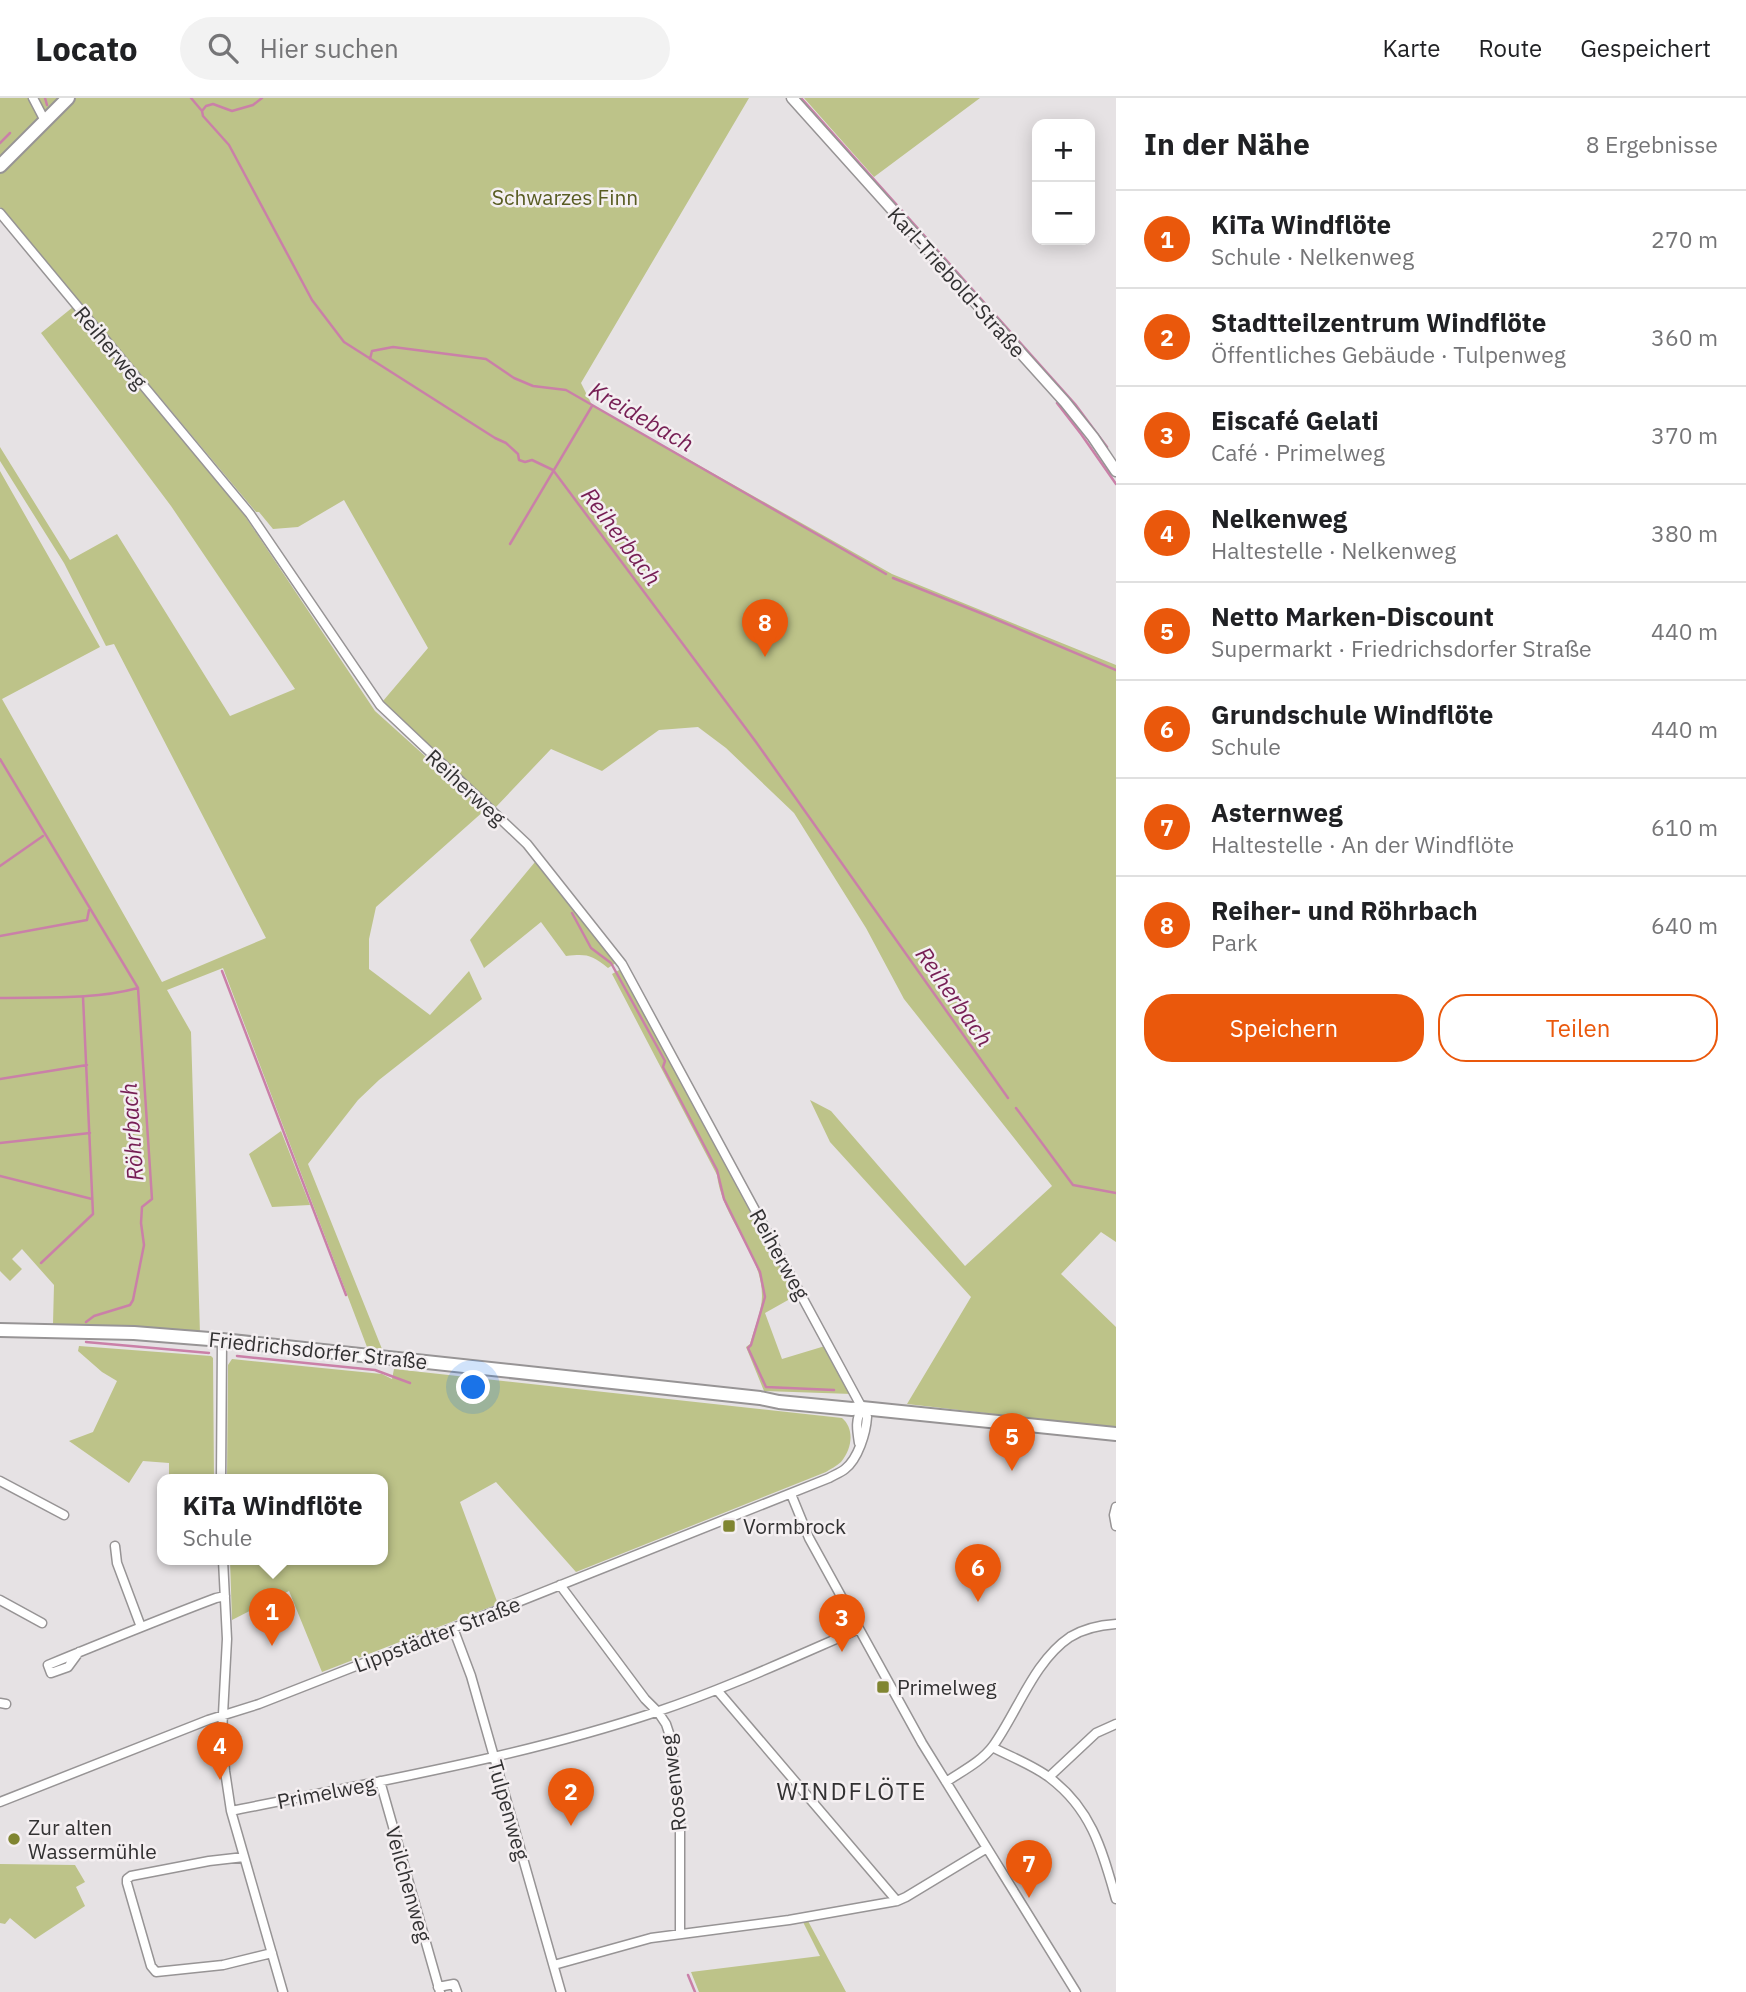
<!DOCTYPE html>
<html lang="de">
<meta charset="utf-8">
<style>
:root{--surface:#fff;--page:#f2f2f2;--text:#202124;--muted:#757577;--line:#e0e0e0;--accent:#ea580c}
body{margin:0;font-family:"IBM Plex Sans",sans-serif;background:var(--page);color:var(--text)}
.controls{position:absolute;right:21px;top:21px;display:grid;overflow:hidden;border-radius:14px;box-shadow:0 4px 18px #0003}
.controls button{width:63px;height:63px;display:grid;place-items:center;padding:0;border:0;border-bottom:2px solid var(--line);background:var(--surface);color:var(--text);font:35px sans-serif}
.you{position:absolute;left:474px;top:1290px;width:24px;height:24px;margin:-18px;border:5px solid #fff;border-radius:50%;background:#1a73e8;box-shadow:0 0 0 10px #1a73e833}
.badge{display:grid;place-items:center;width:46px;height:46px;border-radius:50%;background:var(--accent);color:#fff;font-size:23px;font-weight:700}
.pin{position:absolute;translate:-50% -58px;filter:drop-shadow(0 2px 4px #0008)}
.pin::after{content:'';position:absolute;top:37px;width:24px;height:21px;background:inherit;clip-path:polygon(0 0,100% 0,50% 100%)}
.popup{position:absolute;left:157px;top:1376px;width:231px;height:91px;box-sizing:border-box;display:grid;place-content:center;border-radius:14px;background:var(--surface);filter:drop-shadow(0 2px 5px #0005);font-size:23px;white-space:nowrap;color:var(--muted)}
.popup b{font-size:26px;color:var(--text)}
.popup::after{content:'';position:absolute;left:50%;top:100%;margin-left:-14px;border:14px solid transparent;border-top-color:var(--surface)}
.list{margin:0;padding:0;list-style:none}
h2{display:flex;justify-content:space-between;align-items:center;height:91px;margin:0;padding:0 28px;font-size:30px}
h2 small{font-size:23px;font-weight:400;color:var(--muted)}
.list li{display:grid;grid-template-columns:46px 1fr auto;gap:21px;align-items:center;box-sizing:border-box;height:98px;padding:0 28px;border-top:2px solid var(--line)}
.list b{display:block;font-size:26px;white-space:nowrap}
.list p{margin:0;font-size:23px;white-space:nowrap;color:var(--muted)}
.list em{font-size:23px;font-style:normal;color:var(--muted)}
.actions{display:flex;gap:14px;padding:21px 28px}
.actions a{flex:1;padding:16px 0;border:2px solid var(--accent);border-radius:28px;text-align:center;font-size:24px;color:var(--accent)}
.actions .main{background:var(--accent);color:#fff}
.icon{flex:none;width:38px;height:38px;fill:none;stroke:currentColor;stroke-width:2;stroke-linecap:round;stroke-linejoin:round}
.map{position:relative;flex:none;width:1116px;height:1894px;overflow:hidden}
header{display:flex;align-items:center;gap:42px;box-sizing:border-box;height:98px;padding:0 35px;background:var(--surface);border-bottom:2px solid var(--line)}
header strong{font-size:33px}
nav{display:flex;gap:38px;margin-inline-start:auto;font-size:24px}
.search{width:490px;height:63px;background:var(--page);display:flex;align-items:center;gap:18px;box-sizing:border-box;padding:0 24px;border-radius:38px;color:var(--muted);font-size:26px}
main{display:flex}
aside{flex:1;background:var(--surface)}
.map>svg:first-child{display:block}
.green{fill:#bdc389}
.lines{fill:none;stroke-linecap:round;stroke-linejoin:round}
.stream{stroke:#ca80a8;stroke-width:2.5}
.minor-casing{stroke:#979495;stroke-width:11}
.tertiary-casing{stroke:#979495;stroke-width:13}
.secondary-casing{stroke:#979495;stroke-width:16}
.minor{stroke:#fff;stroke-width:8}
.tertiary{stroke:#fff;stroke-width:10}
.secondary{stroke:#fff;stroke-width:12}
.poi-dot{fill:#808531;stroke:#f4eff1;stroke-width:2.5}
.labels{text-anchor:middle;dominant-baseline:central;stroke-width:5;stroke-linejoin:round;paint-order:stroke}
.park-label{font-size:21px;fill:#585c22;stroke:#f4eff1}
.street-label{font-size:21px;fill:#323132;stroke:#f4eff1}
.poi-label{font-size:21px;fill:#323132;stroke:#f4eff1;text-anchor:start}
.water-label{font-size:23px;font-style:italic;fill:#761e54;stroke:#f4eff1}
.quarter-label{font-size:24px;letter-spacing:2px;fill:#323132;stroke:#f4eff1}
</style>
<header>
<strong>Locato</strong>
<div class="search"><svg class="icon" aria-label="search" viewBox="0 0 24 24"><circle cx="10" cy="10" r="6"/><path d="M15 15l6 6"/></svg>Hier suchen</div>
<nav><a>Karte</a><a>Route</a><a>Gespeichert</a></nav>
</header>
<main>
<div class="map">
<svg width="1116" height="1894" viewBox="0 0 1116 1894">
<rect width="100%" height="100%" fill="#e6e2e4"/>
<path class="green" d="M0,0H749L581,285L592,307L892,476L1116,567V1144L1101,1134L1061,1176L1116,1229V1330L907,1306L971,1199L830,1044L810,1002L831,1013L965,1168L1052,1088L904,901L866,830L794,715L726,650L698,629L659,632L602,673L551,651L495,710L383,603L428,550L344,402L298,429L273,431L259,414H256L0,109Z
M804,0H980L874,79Z
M73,209L245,418L375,613L485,712L376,809L369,841V871L430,917L469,873L482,901L379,982L358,1002L308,1066L382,1251L367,1249L223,870L167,892L191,934L200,1236L135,1228L53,1226L54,1187L22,1151L12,1161L22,1171L10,1183L0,1173V373L100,549L2,601L162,884L266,840L114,546L106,548L64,465L0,363V349L70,462L117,436L230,618L295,591L171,408L41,235Z
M535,764L616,865L608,870C591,856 586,856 566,858L541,824L484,870L470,842Z
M621,871L797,1197L765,1215L782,1261L825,1248L852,1296L764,1293L746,1249L750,1246C754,1231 762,1213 762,1198C762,1154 722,1121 717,1077L612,876Z
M281,1033L310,1107L272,1109L249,1056Z
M79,1248L211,1258L213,1260L214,1382H169V1365L143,1363L129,1385L69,1343L93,1334L117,1283L102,1274L78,1253Z
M232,1261L382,1276L392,1281L394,1271L842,1320C855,1331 852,1351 841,1364C837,1368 830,1371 826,1374L576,1474L496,1384L460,1404L498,1506L322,1574L289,1493L232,1522L230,1462H382V1382H227L228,1267Z
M0,1766L75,1767L85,1784L76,1789L85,1808L35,1841L10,1820L5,1826L0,1825Z
M808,1823L846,1894H699L691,1874L820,1858L803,1824Z"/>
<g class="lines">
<path class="stream" d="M45,0L47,7
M191,0L202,13L203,18L229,47L312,202L344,244L495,340L506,345L518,356L519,362L525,364L532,362L553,372L756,644L1008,1000
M801,0L1075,306L1107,349
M202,13L206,8L213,6L232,13L253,7L262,0
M0,45L10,35
M370,261L372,253L393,249L486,261L514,280L533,288L566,292L886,476
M1057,305L1081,336L1116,386
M510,446L592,308
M893,480L988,518L1116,572
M0,661L138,890L152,1101L142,1109L141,1125L144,1147L133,1202L130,1207L94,1218L86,1224
M0,768L43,738
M572,815L591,850L611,865L665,963L663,969L717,1072L724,1101L760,1174L765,1199L751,1247L748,1250L766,1289L834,1292
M0,838L87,822L89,812
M222,873L346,1197
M0,900C46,899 93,902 138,890
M0,981L87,967
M1016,1010L1073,1087L1116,1095
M0,1045L90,1035
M0,1078L92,1101
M41,1165L93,1116L83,899
M86,1244L209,1255
M237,1258L375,1272L410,1285
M688,1877L695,1894"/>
<g class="minor-casing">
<path id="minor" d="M33,0L45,23
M0,115L250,416L380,607L527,746L622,866L867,1319C866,1335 858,1361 845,1371C840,1375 834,1377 829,1380L453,1530L259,1606L208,1622L0,1704
M859,1345C857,1332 855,1322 862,1310
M221,1382L222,1242
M0,1383L64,1417
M791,1396L809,1440L922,1645L1076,1894
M1116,1409L1114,1417L1116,1428
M115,1448L117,1465L141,1529
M223,1462L227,1541L222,1635L225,1673L231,1713L283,1894
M560,1487L645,1601L658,1614L666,1626L671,1641L680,1723V1836
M0,1502L42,1525
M453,1530L471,1578L561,1894
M79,1554L68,1569L51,1575L48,1567C104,1544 160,1521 216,1500L225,1498
M717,1592L897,1803
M0,1605L6,1606
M992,1649C1011,1659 1033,1667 1050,1680C1092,1712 1102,1752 1116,1801
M1049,1679L1096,1635L1116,1626
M380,1683L440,1894
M946,1684C962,1673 981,1664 993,1648C1017,1615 1034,1563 1070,1539C1083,1531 1101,1527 1116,1526
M231,1713C374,1684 518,1660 656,1614C725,1591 792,1560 859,1531
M244,1759L209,1763L131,1778L127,1781V1785L151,1868L156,1874L223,1867L272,1855
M554,1867L651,1840L789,1822L897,1803L906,1799L987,1750
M438,1889L454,1886L457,1894"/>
</g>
<g class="tertiary-casing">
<path id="tertiary" d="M792,0L1065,304L1093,339L1116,373"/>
</g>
<g class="secondary-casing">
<path id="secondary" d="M0,68L68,0
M0,1232L134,1235L222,1242L760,1300L779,1304L852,1311L862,1310L1116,1336"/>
</g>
<use href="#minor" class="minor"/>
<use href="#tertiary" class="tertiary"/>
<use href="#secondary" class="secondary"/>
</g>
<g class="poi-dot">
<rect x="722" y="1421" width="14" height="14" rx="3.5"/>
<rect x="876" y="1582" width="14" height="14" rx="3.5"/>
<circle cx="14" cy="1741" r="7"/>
</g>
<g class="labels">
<g class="park-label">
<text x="565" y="99">Schwarzes Finn</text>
</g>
<g class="street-label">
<text transform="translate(957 184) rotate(48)">Karl-Triebold-Straße</text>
<text transform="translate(111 249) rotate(50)">Reiherweg</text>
<text transform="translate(466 689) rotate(43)">Reiherweg</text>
<text transform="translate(780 1156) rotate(61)">Reiherweg</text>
<text transform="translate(318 1252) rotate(6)">Friedrichsdorfer Straße</text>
<text transform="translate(437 1536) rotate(-21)">Lippstädter Straße</text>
<text transform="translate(673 1685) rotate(-97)">Rosenweg</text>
<text transform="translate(326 1694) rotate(-11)">Primelweg</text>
<text transform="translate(509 1712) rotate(74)">Tulpenweg</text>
<text transform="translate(409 1786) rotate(74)">Veilchenweg</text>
</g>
<g class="poi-label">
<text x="743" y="1428">Vormbrock</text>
<text x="897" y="1589">Primelweg</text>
<text x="28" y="1729">Zur alten<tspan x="28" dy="24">Wassermühle</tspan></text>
</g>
<g class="water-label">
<text transform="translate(642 318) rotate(30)">Kreidebach</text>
<text transform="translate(622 438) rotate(53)">Reiherbach</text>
<text transform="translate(955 898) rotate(55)">Reiherbach</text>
<text transform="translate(131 1034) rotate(-94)">Röhrbach</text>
</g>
<g class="quarter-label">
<text x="852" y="1693">WINDFLÖTE</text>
</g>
</g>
</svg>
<div class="controls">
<button>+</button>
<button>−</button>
</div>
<div class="you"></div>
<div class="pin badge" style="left:272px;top:1548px">1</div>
<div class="popup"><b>KiTa Windflöte</b>Schule</div>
<div class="pin badge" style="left:571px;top:1728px">2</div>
<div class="pin badge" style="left:842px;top:1554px">3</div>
<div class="pin badge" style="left:220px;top:1682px">4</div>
<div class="pin badge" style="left:1012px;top:1373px">5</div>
<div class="pin badge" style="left:978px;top:1504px">6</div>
<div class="pin badge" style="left:1029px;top:1800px">7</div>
<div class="pin badge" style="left:765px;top:559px">8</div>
</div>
<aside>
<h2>In der Nähe<small>8 Ergebnisse</small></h2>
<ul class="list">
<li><span class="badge">1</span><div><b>KiTa Windflöte</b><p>Schule · Nelkenweg</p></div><em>270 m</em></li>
<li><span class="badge">2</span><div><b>Stadtteilzentrum Windflöte</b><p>Öffentliches Gebäude · Tulpenweg</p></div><em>360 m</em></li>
<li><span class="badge">3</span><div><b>Eiscafé Gelati</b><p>Café · Primelweg</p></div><em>370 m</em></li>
<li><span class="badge">4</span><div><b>Nelkenweg</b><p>Haltestelle · Nelkenweg</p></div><em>380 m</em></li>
<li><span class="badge">5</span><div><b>Netto Marken-Discount</b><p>Supermarkt · Friedrichsdorfer Straße</p></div><em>440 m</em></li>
<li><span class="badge">6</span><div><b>Grundschule Windflöte</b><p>Schule</p></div><em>440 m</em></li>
<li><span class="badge">7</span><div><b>Asternweg</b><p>Haltestelle · An der Windflöte</p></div><em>610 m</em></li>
<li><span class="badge">8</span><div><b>Reiher- und Röhrbach</b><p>Park</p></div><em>640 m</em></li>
</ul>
<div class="actions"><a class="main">Speichern</a><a>Teilen</a></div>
</aside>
</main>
